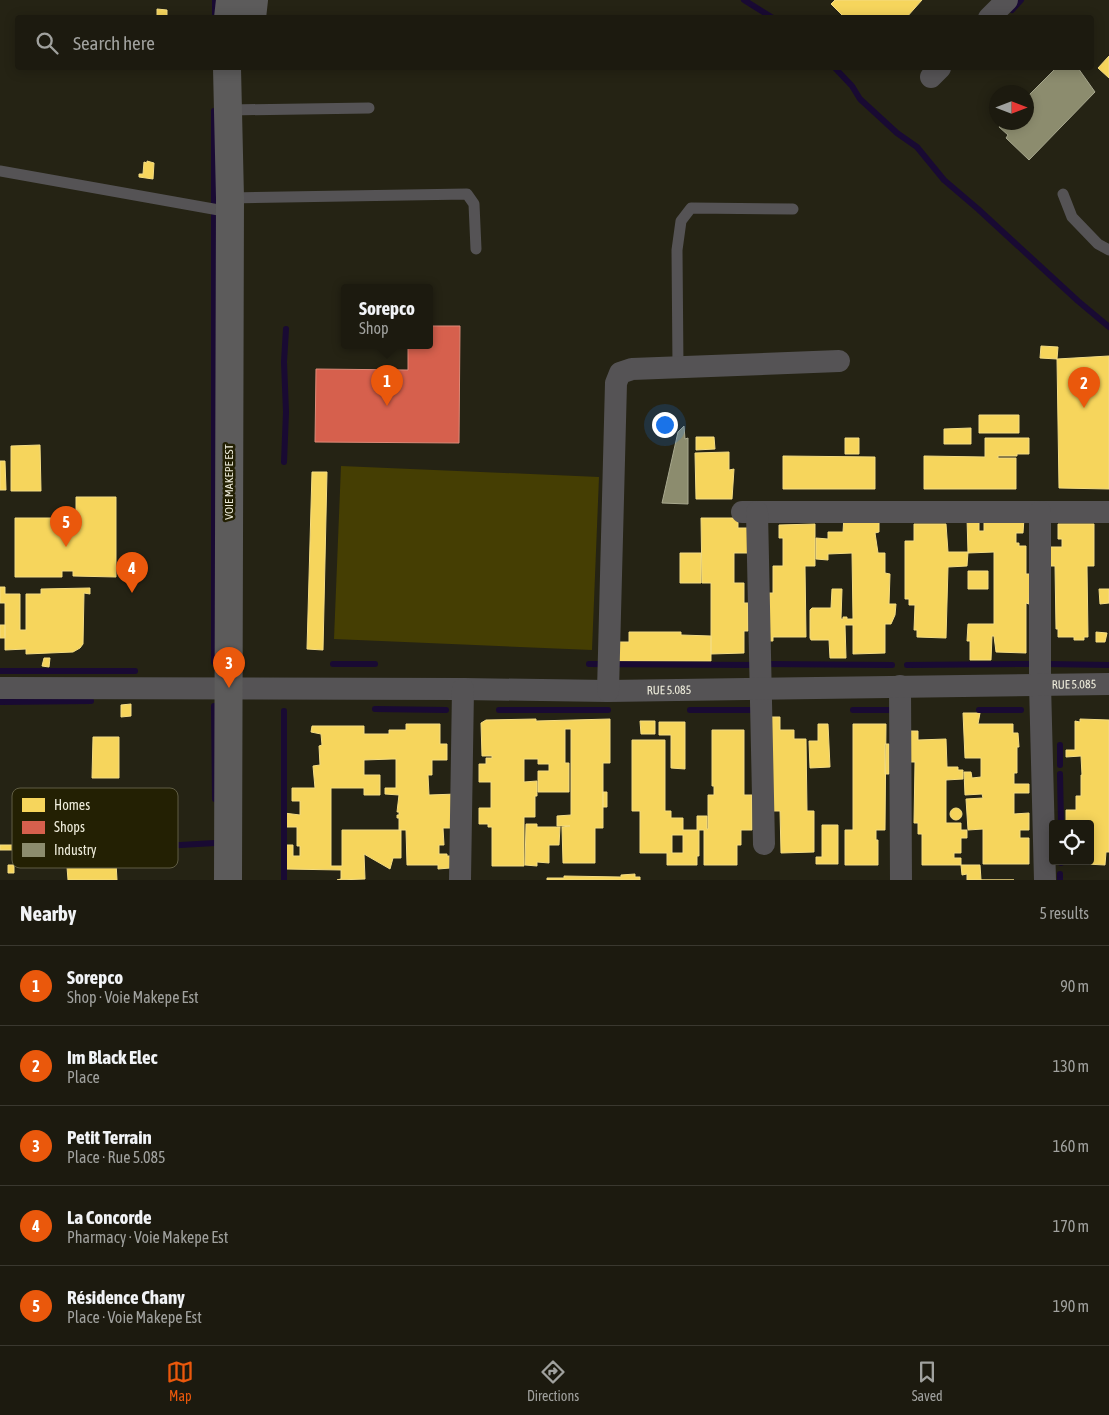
<!DOCTYPE html>
<meta charset="utf-8">
<style>
:root{--surface:#1c1a0f;--page:#29271d;--text:#f1f3f6;--muted:#a0a19e;--line:#3a382f;--accent:#ea580c}
body{margin:0;font-family:"Asap Condensed",sans-serif;background:var(--page);color:var(--text)}
.controls{position:absolute;right:15px;bottom:15px;display:grid;overflow:hidden;border-radius:5px;box-shadow:0 2px 12px #0003}
.controls button{width:45px;height:45px;display:grid;place-items:center;padding:0;border:0;border-bottom:1px solid var(--line);background:var(--surface);color:var(--text);font:25px sans-serif}
.compass{position:absolute;left:989px;top:85px;width:45px;height:45px;border-radius:50%;background:var(--surface);box-shadow:0 2px 12px #0003;rotate:90deg}
.you{position:absolute;left:664px;top:424px;width:18px;height:18px;margin:-12px;border:4px solid #fff;border-radius:50%;background:#1a73e8;box-shadow:0 0 0 8px #1a73e833}
.badge{display:grid;place-items:center;width:32px;height:32px;border-radius:50%;background:var(--accent);color:#fff;font-size:16px;font-weight:700}
.pin{position:absolute;translate:-50% -41px;filter:drop-shadow(0 1px 2px #0008)}
.pin::after{content:'';position:absolute;top:26px;width:18px;height:15px;background:inherit;clip-path:polygon(0 0,100% 0,50% 100%)}
.popup{position:absolute;left:341px;top:284px;width:92px;height:65px;box-sizing:border-box;display:grid;place-content:center;border-radius:5px;background:var(--surface);filter:drop-shadow(0 1px 4px #0005);font-size:16px;white-space:nowrap;color:var(--muted)}
.popup b{font-size:19px;color:var(--text)}
.popup::after{content:'';position:absolute;left:50%;top:100%;margin-left:-10px;border:10px solid transparent;border-top-color:var(--surface)}
.list{margin:0;padding:0;list-style:none}
h2{display:flex;justify-content:space-between;align-items:center;height:65px;margin:0;padding:0 20px;font-size:21px}
h2 small{font-size:16px;font-weight:400;color:var(--muted)}
.list li{display:grid;grid-template-columns:32px 1fr auto;gap:15px;align-items:center;box-sizing:border-box;height:80px;padding:0 20px;border-top:1px solid var(--line)}
.list b{display:block;font-size:19px;white-space:nowrap}
.list p{margin:0;font-size:16px;white-space:nowrap;color:var(--muted)}
.list em{font-size:16px;font-style:normal;color:var(--muted)}
.icon{flex:none;width:28px;height:28px;fill:none;stroke:currentColor;stroke-width:2;stroke-linecap:round;stroke-linejoin:round}
.map{position:relative;flex:none;width:1109px;height:880px;overflow:hidden}
.search{position:absolute;background:var(--surface);box-shadow:0 2px 12px #0003;left:15px;right:15px;top:15px;height:55px;display:flex;align-items:center;gap:12px;box-sizing:border-box;padding:0 18px;border-radius:5px;color:var(--muted);font-size:19px}
.sheet{height:465px;background:var(--surface)}
nav{display:flex;justify-content:space-around;align-items:center;box-sizing:border-box;height:70px;border-top:1px solid var(--line);background:var(--surface);font-size:14px;color:var(--muted)}
nav a{display:grid;justify-items:center;gap:2px}
nav .on{color:var(--accent)}
.map>svg:first-child{display:block}
.green{fill:#453e03}
.homes{fill:#f6d55c;stroke:#f4dc82;fill-rule:evenodd}
.shops{fill:#d6604d;stroke:#dd8a78}
.industry{fill:#8c8c6e;stroke:#a9a98f}
.lines{fill:none;stroke-linecap:round;stroke-linejoin:round}
.stream{stroke:#190a33;stroke-width:6}
.service{stroke:#555355;stroke-width:11}
.minor{stroke:#555355;stroke-width:22}
.primary{stroke:#5c5b5b;stroke-width:28}
.labels{text-anchor:middle;dominant-baseline:central;stroke-width:5;stroke-linejoin:round;paint-order:stroke}
.street-label{font-size:12px;fill:#eeecdb;stroke:#232003}
.key{fill:#232003;stroke:#605d44;stroke-width:1}
.key-label{font-size:14px;fill:#eeecdb}
</style>
<div class="map">
<svg width="1109" height="880" viewBox="0 0 1109 880">
<rect width="100%" height="100%" fill="#252314"/>
<path class="green" d="M341,466L599,477L592,650L334,639Z"/>
<path class="homes" d="M835,0H922L906,18H845L831,4Z
M157,9L167,10V18L157,17Z
M1109,56V78L1098,68Z
M147,161L154,163L153,179L139,177V174H143L144,162L147,163Z
M1041,346L1058,347L1057,359L1040,358Z
M1109,356V489L1059,488L1057,359Z
M979,415H1019V433H979Z
M971,428V444H944V429Z
M696,437H714L715,449L696,450Z
M845,438H859V454H845Z
M985,438H1029V454H1017V456H998V458H1016V489H924V456L985,457Z
M40,445L41,491H11V446Z
M729,452V470L734,469L732,499H696L695,453Z
M783,456L875,457V489H783Z
M0,461H5L6,490H0Z
M312,472H327L323,650L307,649Z
M76,497H116V577L73,576V571H62V577H15V518H62V524H76Z
M844,516H879V532L875,533L878,553H885V573L890,574L889,604H896L895,615L891,624H885V653L853,654V625H845L846,658H830L829,640H811L810,638V610L812,608H831L832,589H842L841,619H843V617H847V619H853L852,553L828,554V560L816,559V538L828,539V532H843Z
M984,517L1024,518L1023,533H1016V543H1019V546H1026V574H1030L1029,604L1026,603V653L996,652L994,636H992L991,660H970V641H967L968,624H994V552L968,553L967,518H979V531H984Z
M701,518H738V528H753L752,553H734V583H744V603H748V631H744V653L711,654V583H702Z
M815,524V566H805L806,637H773V641H766L769,593H773V566H783V538H779V525Z
M914,524H946L948,552H968L967,566L948,567L946,638L917,637V630H914L915,605H909V599H905V541H914Z
M1058,524H1094V566H1087L1088,637H1084V640H1074V637H1058V629H1056L1055,566H1047V547H1062V539H1058Z
M680,553H701V583H680Z
M968,571H988V589H968Z
M0,587H5V594H20V630H26V594H41V589L90,588V594L84,593L83,644L80,648L73,652L26,654V649L5,650V603H0Z
M1099,589H1109V603L1100,604Z
M0,625H5V638H0Z
M629,632H681V635L711,636V661H618V642H629Z
M1096,632L1107,633L1105,642H1096Z
M44,658H50L49,667L42,666Z
M131,704V716L121,717V705Z
M963,713H980L978,724H1013V733H1018L1019,747H1017V773H1014V784H1029V793H1014V814L1029,813V830H1020V838H1029V864H983V829L968,830L966,799L983,798L982,794L965,795L964,772H971L972,778L981,777V758H965Z
M766,717H780V730H794V739H806L807,811H814V852L781,853L780,811H765Z
M536,719V721L610,719V763H603V828H595V863H563L562,827L570,826H557V816L571,815V729H565V763H569V792H538V771H549V764H538V759H524V782L537,781V796H535V817H524V866H492V827H488V824H479V808H491V782H479V764H486V758H492V756H482L481,723L486,720Z
M1080,719L1109,720V852H1106L1105,865L1086,864V861H1090V824H1066V810H1076V796H1081V775H1082L1081,756L1066,757V750H1075V721L1080,722Z
M640,721H655V734H641Z
M659,722H685V769L671,768V735H659Z
M406,724H440V744H447V760H432V775H428L429,795L457,794L456,828H443L444,845H439V854H447V856H450V868L438,869V865H407L406,830H399V818H397V815H399V812H397L399,795L385,794V788H396V759H392L364,760V775H380V795H364V788H331V866H342V830H401V858H393L390,869L364,854L365,879L337,880L341,879V870L285,869V845H293V856H300V846H297V827H284V813L300,815V801H292V788H315L313,766L320,765L319,746L322,745L321,734L311,732L312,726H364V734H389V730H406Z
M818,724H828L830,767L810,768L809,741H818Z
M853,724H886L885,830H876V840H878V865H845V830H853Z
M712,730H744V795H752V830H741V845H737V865H704V830H699V856H697V865H667V853H640V811H632V740H665V811H671V818H683V830H697V816H707V829H708V795H714V786H712ZM672,835H683V853H672Z
M903,731H918V740L946,739L947,767H958V770H963V779L946,780V823H961V830H967V838H961V853H954V858H961V865H922V834H918V823H914L915,762H903Z
M93,737H119V778H92Z
M885,744H889V774H885Z
M603,792H607V807H603Z
M950 814a6 6 0 1 1 12 0a6 6 0 1 1-12 0Z
M96,821V848H51V822Z
M526,824H537V827H560L559,845H549V863L537,862V866L525,865Z
M822,825H838V864H816V857H822Z
M0,845H28V850H0Z
M102,845H137V859H124V851H101Z
M116,863L117,880H68L67,867Z
M8,865H14V873H8Z
M961,865H980L981,880H1014H967V874L962,875Z
M635,874V877H640V880H547V878H564V876L621,877V875Z"/>
<path class="shops" d="M430,326H460L459,443L315,442L316,369L408,370V345H430Z"/>
<path class="industry" d="M1056,68H1078L1095,92L1029,160L1006,138L1008,135L999,127L1003,122H1026V98Z
M684,426L685,439L688,438V504L662,503L678,432Z"/>
<g class="lines">
<path class="stream" d="M744,0L773,18
M1012,10L1021,0
M215,18V0
M835,68L852,86L860,99L897,133L917,147L944,180L978,209L1078,301L1109,327
M284,462L286,412L284,362L286,329
M214,662V111
M333,664H375
M589,664L753,665
M767,664L892,665
M1048,664L1109,665
M907,665L1031,664
M0,671H135
M0,702L91,701
M214,706L215,799
M375,709L446,710
M499,710H608
M690,710H754
M853,710H889
M979,710H1021
M284,711V880
M1060,745V765
M1060,774L1061,824
M163,846L215,843
M1061,861V863
M1060,874V880"/>
<path class="service" d="M229,110L369,108
M0,171L230,212
M1063,194L1072,217L1098,244L1109,250
M230,198L467,194L474,204L476,249
M678,367L677,250L681,221L691,208L793,209"/>
<g class="minor">
<path d="M989,18L1007,0"/>
<path d="M931,77L940,68"/>
<path d="M742,512H1109"/>
<path d="M757,512L764,844"/>
<path d="M1040,512V684L1045,880"/>
<path d="M900,686L901,880"/>
<path id="s1" d="M0,688L463,689L608,691L1109,684"/>
<path d="M608,691L616,383L620,373L632,369L839,361"/>
<path d="M460,880L463,689"/>
</g>
<path class="primary" d="M228,18L230,0
M252,18L254,0
M227,68L230,198L228,880"/>
</g>
<g class="labels">
<g class="street-label">
<text transform="translate(229 482) rotate(-90)">VOIE MAKEPE EST</text>
<text stroke="none"><textPath href="#s1" startOffset="1074">RUE 5.085</textPath></text>
<text stroke="none"><textPath href="#s1" startOffset="669">RUE 5.085</textPath></text>
</g>
</g>
<rect x="12" y="788" width="166" height="80" rx="8" class="key"/>
<rect x="22" y="798" width="23" height="14" fill="#f6d55c"/>
<rect x="22" y="821" width="23" height="13" fill="#d6604d"/>
<rect x="22" y="843" width="23" height="14" fill="#8c8c6e"/>
<g class="key-label">
<text x="54" y="810">Homes</text>
<text x="54" y="832">Shops</text>
<text x="54" y="855">Industry</text>
</g>
</svg>
<div class="controls">
<button><svg class="icon" aria-label="locate" viewBox="0 0 24 24"><circle cx="12" cy="12" r="6"/><path d="M12 2v4M12 18v4M2 12h4M18 12h4"/></svg></button>
</div>
<svg class="compass" viewBox="-18 -18 36 36"><path d="M0-13l5 13h-10z" fill="#e53935"/><path d="M0 13l5-13h-10z" fill="#a0a19e"/></svg>
<div class="you"></div>
<div class="pin badge" style="left:387px;top:406px">1</div>
<div class="popup"><b>Sorepco</b>Shop</div>
<div class="pin badge" style="left:1084px;top:408px">2</div>
<div class="pin badge" style="left:229px;top:688px">3</div>
<div class="pin badge" style="left:132px;top:593px">4</div>
<div class="pin badge" style="left:66px;top:547px">5</div>
<div class="search"><svg class="icon" aria-label="search" viewBox="0 0 24 24"><circle cx="10" cy="10" r="6"/><path d="M15 15l6 6"/></svg>Search here</div>
</div>
<section class="sheet">
<h2>Nearby<small>5 results</small></h2>
<ul class="list">
<li><span class="badge">1</span><div><b>Sorepco</b><p>Shop · Voie Makepe Est</p></div><em>90 m</em></li>
<li><span class="badge">2</span><div><b>Im Black Elec</b><p>Place</p></div><em>130 m</em></li>
<li><span class="badge">3</span><div><b>Petit Terrain</b><p>Place · Rue 5.085</p></div><em>160 m</em></li>
<li><span class="badge">4</span><div><b>La Concorde</b><p>Pharmacy · Voie Makepe Est</p></div><em>170 m</em></li>
<li><span class="badge">5</span><div><b>Résidence Chany</b><p>Place · Voie Makepe Est</p></div><em>190 m</em></li>
</ul>
</section>
<nav>
<a class="on"><svg class="icon" aria-label="map" viewBox="0 0 24 24"><path d="M3 6l6-2 6 2 6-2v14l-6 2-6-2-6 2zM9 4v14M15 6v14"/></svg>Map</a>
<a><svg class="icon" aria-label="directions" viewBox="0 0 24 24"><path d="M12 3l9 9-9 9-9-9zM9 14v-3h6M13 9l2 2-2 2"/></svg>Directions</a>
<a><svg class="icon" aria-label="saved" viewBox="0 0 24 24"><path d="M7 4h10v16l-5-4-5 4z"/></svg>Saved</a>
</nav>
